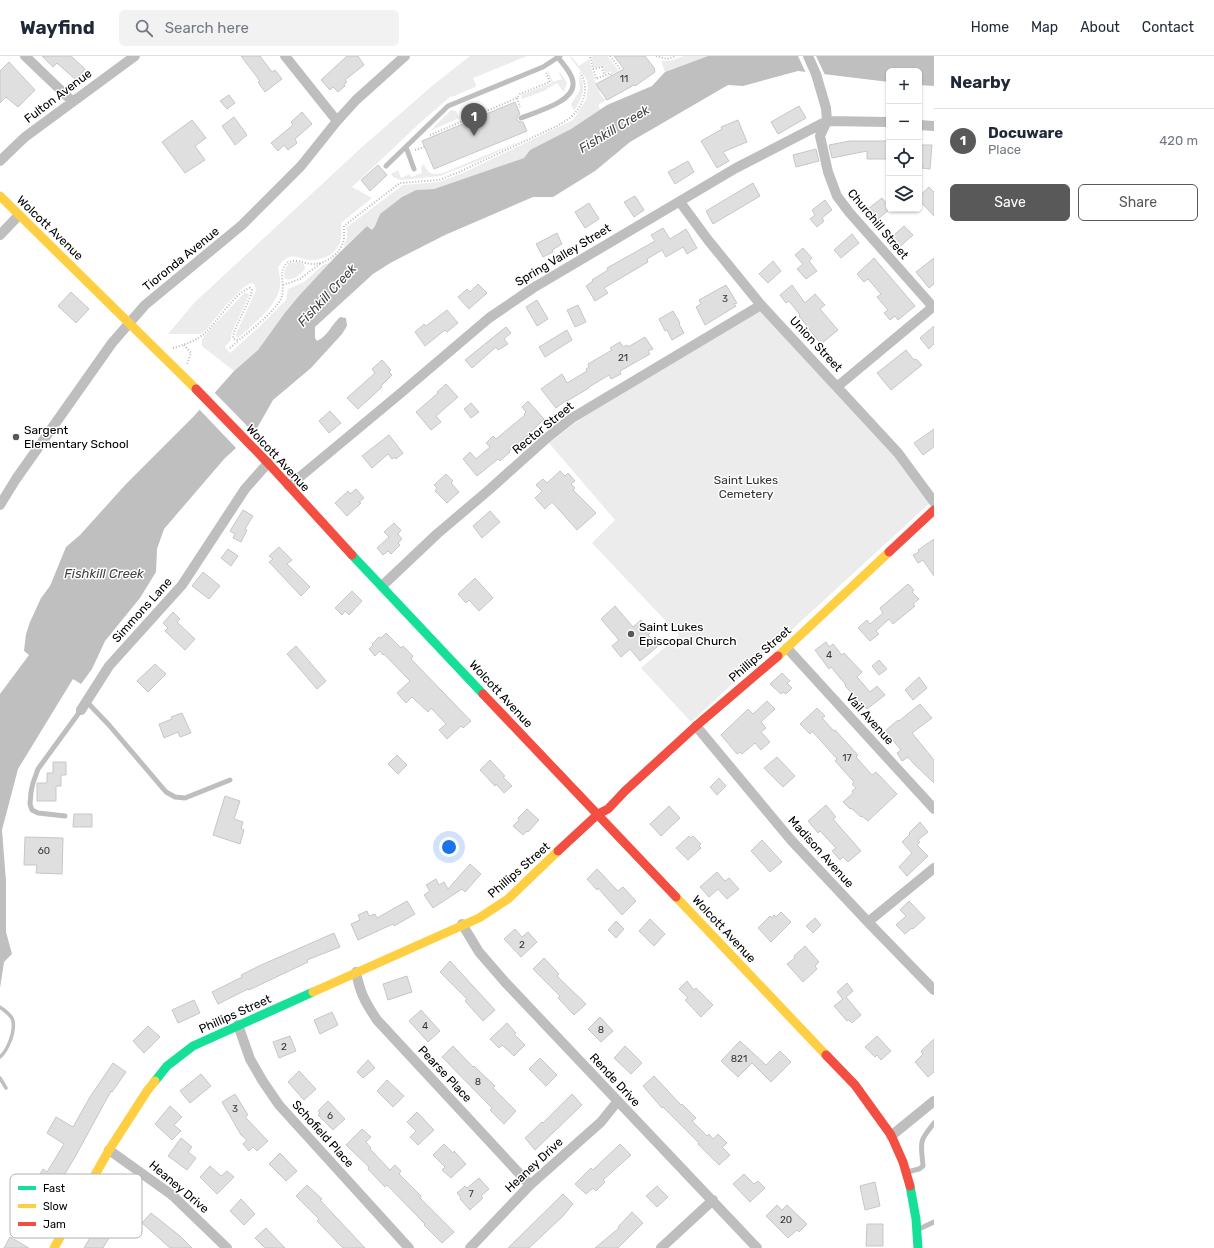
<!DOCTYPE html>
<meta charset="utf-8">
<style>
:root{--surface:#fff;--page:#f2f2f3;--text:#1f2937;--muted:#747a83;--line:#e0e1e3;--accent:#595959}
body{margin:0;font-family:Rubik,sans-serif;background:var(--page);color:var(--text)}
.controls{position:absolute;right:12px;top:12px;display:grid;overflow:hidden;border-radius:6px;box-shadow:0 1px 3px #0004}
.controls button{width:36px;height:36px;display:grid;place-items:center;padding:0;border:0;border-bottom:1px solid var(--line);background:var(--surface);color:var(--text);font:20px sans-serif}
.you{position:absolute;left:449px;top:791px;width:14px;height:14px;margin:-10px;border:3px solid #fff;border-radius:50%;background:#1a73e8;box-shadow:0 0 0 6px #1a73e833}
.badge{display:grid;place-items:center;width:26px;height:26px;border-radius:50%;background:var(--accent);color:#fff;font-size:13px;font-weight:700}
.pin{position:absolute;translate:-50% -33px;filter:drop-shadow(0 1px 2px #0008)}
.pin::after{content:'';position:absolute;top:21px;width:14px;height:12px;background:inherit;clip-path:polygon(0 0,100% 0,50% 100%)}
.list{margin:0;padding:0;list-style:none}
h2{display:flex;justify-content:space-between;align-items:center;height:52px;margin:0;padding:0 16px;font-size:17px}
h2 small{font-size:13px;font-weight:400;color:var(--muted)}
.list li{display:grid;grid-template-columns:26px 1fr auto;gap:12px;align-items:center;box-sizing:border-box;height:64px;padding:0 16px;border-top:1px solid var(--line)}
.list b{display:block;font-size:15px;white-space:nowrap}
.list p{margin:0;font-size:13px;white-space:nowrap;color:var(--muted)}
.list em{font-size:13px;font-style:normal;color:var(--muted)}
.actions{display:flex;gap:8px;padding:12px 16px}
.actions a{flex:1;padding:9px 0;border:1px solid var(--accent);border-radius:6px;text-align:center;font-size:14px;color:var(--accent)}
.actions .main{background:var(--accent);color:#fff}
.icon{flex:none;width:22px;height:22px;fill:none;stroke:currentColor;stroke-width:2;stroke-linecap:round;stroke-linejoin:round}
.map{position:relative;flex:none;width:934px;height:1192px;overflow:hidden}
header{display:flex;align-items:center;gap:24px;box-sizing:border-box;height:56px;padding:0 20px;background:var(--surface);border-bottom:1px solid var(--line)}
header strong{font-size:19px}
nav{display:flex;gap:22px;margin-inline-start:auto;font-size:14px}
.search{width:280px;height:36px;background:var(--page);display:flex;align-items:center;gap:10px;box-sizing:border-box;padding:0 14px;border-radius:6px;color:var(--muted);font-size:15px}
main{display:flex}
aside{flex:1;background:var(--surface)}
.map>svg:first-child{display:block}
.green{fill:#ececec}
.water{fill:#bfbfbf}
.pier{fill:#fff}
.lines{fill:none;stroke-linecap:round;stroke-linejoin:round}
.stream{stroke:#bfbfbf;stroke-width:3.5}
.building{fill:#dfdfdf;stroke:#c7c7c7}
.path{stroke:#b9b9b9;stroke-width:2;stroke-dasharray:1 2;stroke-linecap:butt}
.lane{stroke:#bebebe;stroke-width:5}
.street{stroke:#bebebe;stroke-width:10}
.fast{stroke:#16e098;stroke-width:9}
.slow{stroke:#ffcf43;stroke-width:9}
.jam{stroke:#f24e42;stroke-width:9}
.poi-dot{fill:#595959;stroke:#fff;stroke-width:1.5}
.labels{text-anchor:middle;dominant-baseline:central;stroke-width:3;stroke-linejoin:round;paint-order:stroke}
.number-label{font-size:10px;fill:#383838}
.street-label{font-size:12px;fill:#000;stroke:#fff}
.poi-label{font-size:12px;fill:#000;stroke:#fff;text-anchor:start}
.park-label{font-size:12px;fill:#333;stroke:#fff}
.water-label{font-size:13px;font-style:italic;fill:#444;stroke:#fff}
.key{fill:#fff;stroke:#b2b2b2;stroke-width:1}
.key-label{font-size:11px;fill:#000}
</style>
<header>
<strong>Wayfind</strong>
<div class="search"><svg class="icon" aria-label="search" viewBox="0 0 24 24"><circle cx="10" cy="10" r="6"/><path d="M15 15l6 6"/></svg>Search here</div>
<nav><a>Home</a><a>Map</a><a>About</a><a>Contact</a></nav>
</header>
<main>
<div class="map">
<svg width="934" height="1192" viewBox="0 0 934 1192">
<rect width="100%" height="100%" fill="#fff"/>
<path class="green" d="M470,0H527L473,22L476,29L475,31L452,41L451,40L421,66L352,131L372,142L341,167C341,175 342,183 339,189C333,200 320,205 309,204C302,203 294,198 287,202C283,204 281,207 278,211C279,217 281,224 280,230C278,250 252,269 238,282L236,281V278L256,234L254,228L251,227L244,231L226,249L206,274L200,278H168L194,247L362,91L432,30Z
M593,0H607L619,15L612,18L610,15L605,18L603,10L594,12L591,1Z
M684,0H708L665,16L661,5H670Z
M570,1H572L579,10L589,3L594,22V23L601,35L599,36L604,43L606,42L607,44L599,48V52L601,53L571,73L530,94L524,102L434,133L416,134L402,141L380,158L375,170L372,174L367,170L343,192L347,182V171L403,129L439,126L463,117L573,64L586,44L588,31L587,24Z
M548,15L553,26L562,23L559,17L560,16L567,27L564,35L562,34L557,27L544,35L522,43L521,39L552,27L547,16Z
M580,20C587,32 581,45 574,55L571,48L580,34L579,22Z
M451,54L456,55L459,62L430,75Z
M525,83L483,103L440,120L401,124L393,121L391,118L398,114L401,122L410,118L411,121L422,117L421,111L424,108C428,119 433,119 443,117Z
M298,206L304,208L305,213C300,219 293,225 285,223C283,216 285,212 290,207Z
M331,206L284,258L258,294L234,315L202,290V284L204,280L243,238L246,236L249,239L232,276L231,280V284L225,291L230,297L259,271L286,244L288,233L304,226L323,209Z
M761,249L898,397L930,447L691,666L641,612L679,579L592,487L615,464L549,387L584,360Z"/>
<path class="water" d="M708,0H934V30L919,29V15H889V26L798,15L743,30L728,29L630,86L595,115L553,141H533L445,179L392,206L373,218L315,271V282L317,285C327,281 332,268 340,261L346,262L347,270L342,278L311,312L273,344L256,374L225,402L164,473L157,493L156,516L140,542L105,585L92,613L81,628L73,623L18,713L2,774L6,825V876L12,898L4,906L0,932V638L29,599L24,595L26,578L30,566L41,542L50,530L66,491L80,479L126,428L194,360L234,315L258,294L284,258L298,241L336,200L367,170L372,174L375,170L380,158L402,141L416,134L434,133L524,102L530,94L571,73L607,49L652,30L665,16Z"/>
<path class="pier" d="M798,0H816L825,19L806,17Z
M213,335L255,378L237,393L198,352Z"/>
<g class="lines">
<path class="stream" d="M0,951C5,955 12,959 13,965C15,976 8,994 0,1001
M0,1022L6,1032"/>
</g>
<path class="building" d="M42,0H71L85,13L76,24L57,7L53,11Z
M241,0H260L272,16L275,14L282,23L265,36L258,26L260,25Z
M347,0H358L364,9L345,24L347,26L344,28L345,30L338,36L333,31L330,34L321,24Z
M614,0H645L655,13H654L655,16L635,30L634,29L607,44L596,28L624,13Z
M9,6L35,34L18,51L6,41L0,47V15Z
M229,39L235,47L227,53L220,45Z
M515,46L520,58L517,61V64L520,66H523L527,75L434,113L422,85Z
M799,50L806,62L778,78L771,66Z
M302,56L312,68L295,83L297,87L288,94L284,89L278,95L271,87L293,69L291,66Z
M234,61L247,79L235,89L222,70Z
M192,64L206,82L195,90L205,104L185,117L162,86Z
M738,64L747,86L723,96L729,105L717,112L701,85L722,73L721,71Z
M850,85H889V103H867V95L832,102L829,89Z
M919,89H932L930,113L922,112V107H919Z
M816,93L819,105L796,111L793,99Z
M688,105L694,116L675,128L668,116Z
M378,109L387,119L370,135L361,124Z
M753,127L760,140L713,168L706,155Z
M929,131L934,136V160L919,144V140Z
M635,140L644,154L634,161L624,146Z
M882,142L890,153L873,167L864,156Z
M825,144L832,154L822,162L824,165L817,171L810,163L815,159L812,154Z
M589,147L599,163L585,172L575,156Z
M904,170L913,179L895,195L886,186Z
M663,172L670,183L686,173L697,192L687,198L683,191L666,201L662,194L647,203L648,206L604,232L608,237L595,245L586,230L593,225L592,224L608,214L607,212L655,185L651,179Z
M557,177L562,188L552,194L553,196L543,201L536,188Z
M852,178L859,187L841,202L834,194Z
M803,192L812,202L809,205L817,215L806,223L797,213L803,208L795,199Z
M874,202L915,250L898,264L895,260L890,264L884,257L888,254L877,241L881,238L868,223L864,226L857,218Z
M934,202V228L929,232L916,216Z
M773,205L781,215L768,227L759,218Z
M478,228L487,237L469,253L458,241L467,233L470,236Z
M726,229L737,247L734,248L736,250L705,269L696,251L701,248L699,244Z
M792,229L805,247L815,238L825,249L820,253L838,274L821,288L799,260L800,259L789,245L786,247L780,239Z
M71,236L89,253L76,267L58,250Z
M537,244L548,263L537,270L526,251Z
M578,249L586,266L575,271L567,254Z
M447,254L458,267L447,276L445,274L425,290L415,276L424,268L426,270Z
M673,255L680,267L679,268L684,277L672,284L667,274L665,275L659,263Z
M934,270V288L929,293L920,282Z
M506,271L511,277L504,283L508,288L498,294L496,291L472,312L465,304Z
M567,274L572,284L545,301L539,291Z
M645,281L653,293L648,295L650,298L620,315L621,318L611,323L609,319L589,331V332L567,345V344L556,352L541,333L562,318L567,327L587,315L586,313L589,311L588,308L612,294L610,292L620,286L623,291L627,289L628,291Z
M906,294L914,304L916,303L922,309L891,334L877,317Z
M382,304L391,314L389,316L392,319L381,330L382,331L358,353L347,342L375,317L372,313Z
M446,328L458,341L436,360L441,366L431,374L416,356L438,337L437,336Z
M528,345L544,363L527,380L509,395L510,396L500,405L498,403L477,420L463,403L470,396L476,403L490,391L486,387L493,380L496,383L525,359L524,358L526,356L522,351Z
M471,347L479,356L471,362L464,353Z
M330,355L341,367L329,377L319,365Z
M934,373V391L923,399L914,387Z
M389,379L403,397L396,403L395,401L392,403L388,398L372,412L362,400Z
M560,415L565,420L568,417L575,425L571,428L575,432L573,434L596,457L577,474L552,446L545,453L535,442L542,435L536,429L543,423L547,427Z
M446,418L453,425L451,427L459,436L447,447L435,435L437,432L434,429Z
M356,433L364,442L359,446L361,447L347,460L335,447L348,435L350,438Z
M243,454L253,460L245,473L247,474L241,486L233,482L235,478L230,475Z
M490,455L500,466L482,482L473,470Z
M394,467L401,474L398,478L402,483L398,487L400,489L391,498L388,495L383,499L377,492L389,481L384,476Z
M934,483V520L923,504L918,507L913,499L919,496L918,494Z
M279,491L292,504L287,508L310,531L301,540L269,506L273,503L269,500Z
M228,493L238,500L231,510L221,502Z
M203,516L220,530L209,543L192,530Z
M475,522L493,542L479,555L469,544L466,547L458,538Z
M908,528L914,534L912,536L919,543L913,548L915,550L893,568L889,563L876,575L879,578L870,585L858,572L867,564L870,568L883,557L880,552Z
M352,535L362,545L349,559L345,555L342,559L335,552Z
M615,550L633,571L641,564L651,576L648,579L658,590L640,605L630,593L621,601L612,590L619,584L601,563Z
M173,556L180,563L177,566L195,583L185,594L165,575L168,572L163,567Z
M386,577L401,592L403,590L413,600L411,603L471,665L463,672L461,670L447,683L439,674L446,668L431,652L428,656L412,641L406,647L397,637L410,625L384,598L383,599L380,595L375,600L369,593L373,589L372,588L379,581L381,582Z
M826,586L829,591L833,588L842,599L844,597L862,616L857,621L870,636L877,630L885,639L867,653L845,630L846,629L831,611L829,613L815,594Z
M296,590L326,625L317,633L287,598Z
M879,604L887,613L879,619L872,610Z
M155,608L166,618L148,636L137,625Z
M782,617L790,625L787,627L792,632L786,638L783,636L781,638L770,628Z
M919,621L927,632L913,644L905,634Z
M767,645L775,653L761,666L766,672L761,676L770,686L761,694L755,687L742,698L740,696L737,698L721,679L748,653L753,658Z
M920,648L932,662L912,677L934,704V727L914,708L908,701L902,705L897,697L901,694L885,675L898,664L899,665Z
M817,652L825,660L822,662L834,675L835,674L858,699L856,701L872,719L876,716L897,738L868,765L862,760L861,761L851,752L850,753L843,746L853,737L852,735L856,732L852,728L854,726L835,705L837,703L812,675L810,678L800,668Z
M182,657L191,677L180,681L178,676L164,682L159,668L172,663L171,661Z
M397,699L407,709L398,718L388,708Z
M777,701L795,720L783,731L764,712Z
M490,704L505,720L503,721L512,730L504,737L496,728L495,730L480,714Z
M53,706H66V719H61V730H56V745H37V727H47V717H53Z
M719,722L726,730L717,739L710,731Z
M225,740L240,745L234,763L243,766L241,773L244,774L240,788L213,779Z
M826,749L836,761L833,763L861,795L848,806L843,801L840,804L832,795L836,792L820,775L818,777L808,765Z
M669,750L680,762L661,780L650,768Z
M527,753L539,764L528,776L527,775L523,779L513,770L519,764L518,762Z
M74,758H92V771H73Z
M920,766L928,776L918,784L920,786L917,789L928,800L907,820L899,811L912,797L902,786L910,778L909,777Z
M689,780L691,782L693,780L701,788L699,790L701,792L688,804L676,792Z
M25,781L63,782L62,818L36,817L37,809H24Z
M762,784L782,806L770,816L751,795Z
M470,808L481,818L465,836L462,833L433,852L424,839L430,835L426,829L436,823L439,829L444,826L448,833Z
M597,813L618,835L623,831L636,845L622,859L598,832L597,834L587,823Z
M717,816L725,825L729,822L739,833L727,843L718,833L709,841L700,831Z
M407,845L415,858L394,870L393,868L358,884L351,868L360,864L358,859L367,855L369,860L375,858L377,862Z
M909,845L925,862L913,873L912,872L905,878L896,869L906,860L900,854Z
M781,856L791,866L771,886L758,872L770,860L772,862L774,859L776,861Z
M815,862L821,869L813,877L806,870Z
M650,863L665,878L654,890L639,875Z
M616,865L624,873L616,882L608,874Z
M515,873L522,881L528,876L537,886L521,901L504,883Z
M334,877L340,891L307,904L308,906L249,934L248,933L218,948L212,936L242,921L241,919L259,910Z
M805,890L819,906L815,910L817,913L803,926L787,908L795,902L794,900Z
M544,902L559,918L557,920L586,948L574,959L558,942L560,940L533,913Z
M450,905L495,954L483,965L465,945L467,943L440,916Z
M407,920L412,936L388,944L383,928Z
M687,925L694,934L696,932L713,949L701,961L685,944L688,942L679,933Z
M847,927L853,935L846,941L861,959L852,967L849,964L847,965L834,950L843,943L837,936Z
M194,944L200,957L178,967L172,954Z
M421,954L440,975L428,986L409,965Z
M332,956L338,969L320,978L314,964Z
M600,961L613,975L601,986L588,973Z
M507,967L516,977L514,978L525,989L514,1000L502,989L499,992L490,983Z
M148,970L160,981L144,997L133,985Z
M290,980L296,995L279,1002L273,986Z
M877,980L891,995L881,1004L877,999L875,1001L865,991Z
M934,983V1016L928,1021L915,1006L923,998L921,995Z
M740,985L766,1009L780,995L791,1006L771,1026L752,1007L738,1021L721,1005Z
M453,990L473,1011L474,1010L495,1030L493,1032L516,1055L504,1068L490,1054L492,1052L442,1001Z
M625,990L642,1007L631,1018L614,1002Z
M540,1002L557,1019L546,1030L529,1013Z
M368,1004L375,1012L363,1022L357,1016Z
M113,1007L126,1016L112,1036L111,1035L75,1101L36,1166L35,1165L32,1169L23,1164L26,1159L23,1157L38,1133L33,1130L43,1113L47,1116L64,1088L47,1077L56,1061L73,1071L90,1041Z
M299,1015L316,1033L304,1044L288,1026Z
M201,1018L211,1030L190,1047L180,1035Z
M654,1020L681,1049L682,1048L696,1062L692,1065L707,1080L709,1078L713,1083L718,1078L727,1087L722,1091L730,1099L719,1109L698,1088L699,1087L663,1051L662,1052L643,1030Z
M387,1024L404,1040L393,1051L377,1035Z
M235,1038L248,1059L245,1061L268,1085L257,1095L253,1091L249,1095L243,1088L247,1084L241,1079L222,1046Z
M572,1038L582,1049L535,1094L525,1082L542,1066L543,1067Z
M328,1045L345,1063L333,1074L318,1059L320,1057L318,1055Z
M170,1050L182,1061L174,1069L181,1075L172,1084L155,1068Z
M417,1056L434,1074L418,1089L410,1081L416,1075L407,1066Z
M362,1073L371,1081L366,1086L371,1092L370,1093L390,1114L395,1109L401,1115L399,1118L421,1140L420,1142L454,1176L442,1187L424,1169L425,1168L387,1129L385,1131L368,1113L369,1111L346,1089Z
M181,1082L192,1091L188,1096L196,1102L187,1114L168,1100Z
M444,1088L453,1097L454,1095L466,1108L451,1122L442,1114L445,1111L433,1099Z
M620,1088L631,1099L603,1124L605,1126L596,1135L593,1132L586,1138L575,1128L591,1112L593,1114Z
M280,1097L297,1115L286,1125L269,1108Z
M210,1110L221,1120L227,1115L234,1121L217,1138L200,1121Z
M744,1118L754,1128L758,1125L765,1132L750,1146L733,1128Z
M479,1122L489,1133L481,1140L483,1142L470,1154L460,1143L461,1142L457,1137L465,1130L467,1132Z
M875,1126L880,1150L865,1154L860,1130Z
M307,1129L322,1143L320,1144L365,1192H343L317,1165L319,1163L296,1140Z
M657,1130L668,1141L657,1151L646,1140Z
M117,1137L129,1145L108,1175L112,1177L103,1192H84L104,1158L103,1157Z
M563,1138L573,1148L563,1160L529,1192H508Z
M241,1143L255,1158L244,1169L230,1155Z
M777,1149L782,1154L787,1149L807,1168L799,1176L797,1174L788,1182L766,1160Z
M632,1156L643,1167L618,1192H595L619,1172L618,1171Z
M151,1157L180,1180L192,1192H170L142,1167Z
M867,1168H883V1190H866Z
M266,1172L285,1192H265L255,1182Z
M10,1181L29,1192H4Z"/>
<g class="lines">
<path class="path" d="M610,0L621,14
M656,0L667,3L676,0
M590,1L596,23L610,17L611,19
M593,13L602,11L604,19
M517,42L520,51
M430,79L517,42L520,38L550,26L546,17
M415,94L424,91
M283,229L300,223L321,207
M184,289L191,297L187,308
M173,292C184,289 198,284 206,276C218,265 235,236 250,232L252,234L251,239L234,276L233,282L236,284H239C249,276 276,254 281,243C286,232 278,215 286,208C295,201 303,208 313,208C327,208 341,197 344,183C344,179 344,174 344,170L400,127L439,124L459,116L557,70C562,66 569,64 573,59C584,48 590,31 580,17
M230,292L238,285"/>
<path class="lane" d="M521,62C535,56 575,46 573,27C573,18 562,7 557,0
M406,91L414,113
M386,110L448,50L543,11L560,0
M86,645L109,669L166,736L175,741L185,742L230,724
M65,760L38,757L32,754L30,748L31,736L33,727L38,713L81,654
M907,1116L919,1113L923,1110C921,1085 918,1087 934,1067
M919,1173L934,1166"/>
<path class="street" d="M25,0L72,45
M285,0L337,65
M808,0L816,18L826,52L827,65L820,80L828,116L837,140L849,156L933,251
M919,69L934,70
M0,105L25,81L135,0
M680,146L708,184L761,249L898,397L934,446
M0,179L19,159
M838,330L934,250
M289,430L402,336L489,262L533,232L736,112L827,65L889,66
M0,449L16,423L112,287L145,249L242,169L301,110L337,65L356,44L405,0
M382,530L437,478L490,433L548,381L572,362L761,249
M787,592L934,753
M81,654L109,610L182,529L245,433L268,407
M696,670L791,784L868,866L934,934
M868,866L934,812
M462,868L479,896L505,926L757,1192
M356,916C360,937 365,946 377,964L530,1129
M238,969L250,1003L262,1024L279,1049L409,1192
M891,1080L934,1045
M109,1094L172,1139L227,1192
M470,1192L530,1129L601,1066L617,1046
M661,1192L713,1144"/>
<path class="fast" d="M352,499L483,638
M155,1025L167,1010L193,990L313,936
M910,1130L916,1163L918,1192"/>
<path class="slow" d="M0,140L196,333
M778,600L889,496
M676,841L826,999
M313,936L479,862L508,843L558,795
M54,1192L109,1094L147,1035L155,1025"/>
<path class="jam" d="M196,333L268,407L352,499
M889,496L934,454
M483,638L676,841
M558,795L598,758L608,753L625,735L696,670L778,600
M826,999L855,1029L891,1079L903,1106L910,1130"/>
</g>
<g class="poi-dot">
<circle cx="16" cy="381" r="4"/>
<circle cx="631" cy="578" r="4"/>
</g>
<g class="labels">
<g class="number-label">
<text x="624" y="23">11</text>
<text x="725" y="243">3</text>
<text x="623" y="302">21</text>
<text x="829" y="599">4</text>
<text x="847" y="702">17</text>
<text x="44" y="795">60</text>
<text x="522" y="889">2</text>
<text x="425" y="970">4</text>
<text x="601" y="974">8</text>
<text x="284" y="991">2</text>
<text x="739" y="1003">821</text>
<text x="478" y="1026">8</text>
<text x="235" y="1053">3</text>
<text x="330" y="1060">6</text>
<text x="471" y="1138">7</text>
<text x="786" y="1164">20</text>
</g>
<g class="street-label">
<text transform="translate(58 40) rotate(-37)">Fulton Avenue</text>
<text transform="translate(878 168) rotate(50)">Churchill Street</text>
<text transform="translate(50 172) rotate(44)">Wolcott Avenue</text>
<text transform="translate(563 199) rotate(-31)">Spring Valley Street</text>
<text transform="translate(181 203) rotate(-39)">Tioronda Avenue</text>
<text transform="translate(816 288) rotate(47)">Union Street</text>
<text transform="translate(543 372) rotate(-39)">Rector Street</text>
<text transform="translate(278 402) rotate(47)">Wolcott Avenue</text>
<text transform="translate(142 554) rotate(-48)">Simmons Lane</text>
<text transform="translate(760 598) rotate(-41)">Phillips Street</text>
<text transform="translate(501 638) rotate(47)">Wolcott Avenue</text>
<text transform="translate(870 663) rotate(48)">Vail Avenue</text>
<text transform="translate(821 796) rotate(48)">Madison Avenue</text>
<text transform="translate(519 814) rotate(-41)">Phillips Street</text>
<text transform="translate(724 873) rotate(47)">Wolcott Avenue</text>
<text transform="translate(235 958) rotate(-24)">Phillips Street</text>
<text transform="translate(445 1018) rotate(47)">Pearse Place</text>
<text transform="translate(615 1024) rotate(47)">Rende Drive</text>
<text transform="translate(323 1078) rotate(48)">Schofield Place</text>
<text transform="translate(534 1109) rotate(-43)">Heaney Drive</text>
<text transform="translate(179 1131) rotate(40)">Heaney Drive</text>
</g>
<g class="poi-label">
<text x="24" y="374">Sargent<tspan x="24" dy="14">Elementary School</tspan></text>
<text x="639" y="571">Saint Lukes<tspan x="639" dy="14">Episcopal Church</tspan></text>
</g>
<g class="park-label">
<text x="746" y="424">Saint Lukes<tspan x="746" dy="14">Cemetery</tspan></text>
</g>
<g class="water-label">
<text transform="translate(614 73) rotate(-31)">Fishkill Creek</text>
<text transform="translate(327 239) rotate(-47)">Fishkill Creek</text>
<text x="104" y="517">Fishkill Creek</text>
</g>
</g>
<rect x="10" y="1118" width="132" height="64" rx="6" class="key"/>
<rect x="18" y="1130" width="18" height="4" fill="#16e098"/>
<rect x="18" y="1148" width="18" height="4" fill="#ffcf43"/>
<rect x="18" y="1166" width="18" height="4" fill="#f24e42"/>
<g class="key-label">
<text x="43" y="1136">Fast</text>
<text x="43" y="1154">Slow</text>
<text x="43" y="1172">Jam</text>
</g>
</svg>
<div class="controls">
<button>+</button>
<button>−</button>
<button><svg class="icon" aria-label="locate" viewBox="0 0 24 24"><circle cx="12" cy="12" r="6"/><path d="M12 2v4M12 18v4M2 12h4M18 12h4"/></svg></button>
<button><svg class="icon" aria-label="layers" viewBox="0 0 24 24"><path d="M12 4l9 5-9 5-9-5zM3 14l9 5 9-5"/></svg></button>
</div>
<div class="you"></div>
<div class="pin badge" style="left:474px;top:80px">1</div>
</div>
<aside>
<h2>Nearby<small></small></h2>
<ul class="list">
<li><span class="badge">1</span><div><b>Docuware</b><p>Place</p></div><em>420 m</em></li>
</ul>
<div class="actions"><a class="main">Save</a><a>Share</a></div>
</aside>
</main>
